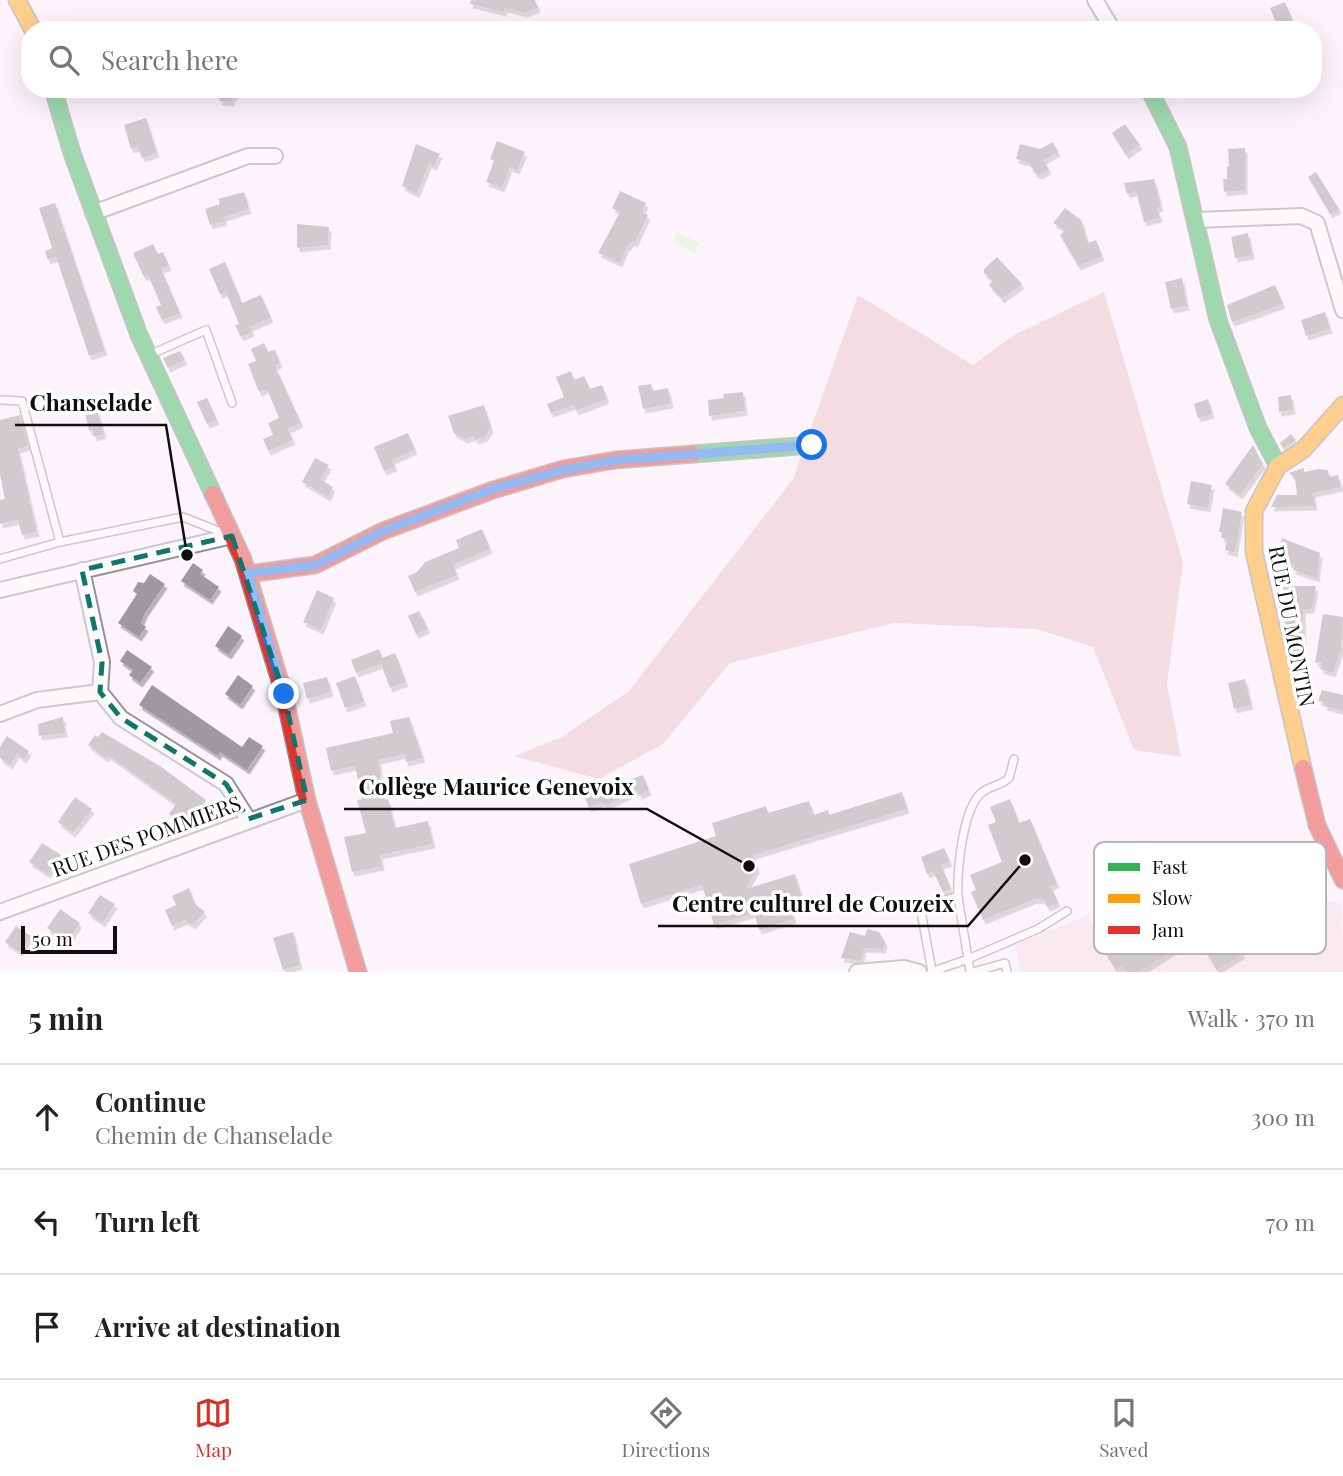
<!DOCTYPE html>
<meta charset="utf-8">
<style>
:root{--surface:#fff;--page:#f2f2f2;--text:#222;--muted:#767676;--line:#e0e0e0;--accent:#d93025}
body{margin:0;font-family:"Playfair Display",serif;background:var(--page);color:var(--text)}
.scale{position:absolute;left:21px;bottom:18px;width:96px;box-sizing:border-box;padding-left:7px;border:4px solid #0f0f0f;border-top:0;font-size:19px;line-height:24px;white-space:nowrap;color:#0f0f0f;-webkit-text-stroke:5px #fff;paint-order:stroke}
.stop{position:absolute;width:21px;height:21px;margin:-16px;border:5px solid #1a73e8;border-radius:50%;background:#fff}
.stop.end{background:#1a73e8;border-color:#fff;box-shadow:0 2px 7px #0008}
.list{margin:0;padding:0;list-style:none}
h2{display:flex;justify-content:space-between;align-items:center;height:91px;margin:0;padding:0 28px;font-size:30px}
h2 small{font-size:23px;font-weight:400;color:var(--muted)}
.list li{display:grid;grid-template-columns:46px 1fr auto;gap:21px;align-items:center;box-sizing:border-box;height:105px;padding:0 28px;border-top:2px solid var(--line)}
.list b{display:block;font-size:26px;white-space:nowrap}
.list p{margin:0;font-size:23px;white-space:nowrap;color:var(--muted)}
.list em{font-size:23px;font-style:normal;color:var(--muted)}
.icon{flex:none;width:38px;height:38px;fill:none;stroke:currentColor;stroke-width:2;stroke-linecap:round;stroke-linejoin:round}
.map{position:relative;flex:none;width:1343px;height:972px;overflow:hidden}
.search{position:absolute;background:var(--surface);box-shadow:0 7px 28px #0002;left:21px;right:21px;top:21px;height:77px;display:flex;align-items:center;gap:18px;box-sizing:border-box;padding:0 24px;border-radius:28px;color:var(--muted);font-size:26px}
.sheet{height:406px;background:var(--surface)}
nav{display:flex;justify-content:space-around;align-items:center;box-sizing:border-box;height:98px;border-top:2px solid var(--line);background:var(--surface);font-size:19px;color:var(--muted)}
nav a{display:grid;justify-items:center;gap:4px}
nav .on{color:var(--accent)}
.map>svg:first-child{display:block}
.forest{fill:#ecc0c5}
.pitch{fill:#f7dce6}
.water{fill:#d4f8c7}
.building{fill:#9e999e;filter:url(#shadow)}
.lines{fill:none;stroke-linecap:round;stroke-linejoin:round}
.lane-casing{stroke:#969295;stroke-width:10}
.street-casing{stroke:#969295;stroke-width:18}
.fast-casing{stroke:#8c898b;stroke-width:19}
.slow-casing{stroke:#8c898b;stroke-width:19}
.jam-casing{stroke:#8c898b;stroke-width:19}
.lane{stroke:#fffdfe;stroke-width:7}
.street{stroke:#fffdfe;stroke-width:14}
.fast{stroke:#30b455;stroke-width:16}
.slow{stroke:#ff9f0a;stroke-width:16}
.jam{stroke:#e5322d;stroke-width:16}
.route{stroke:#1a73e8;stroke-width:9}
.marked{fill:none;stroke:#0f766e;stroke-width:5;stroke-dasharray:14 9;stroke-linejoin:round}
.labels{text-anchor:middle;dominant-baseline:central;stroke-width:7;stroke-linejoin:round;paint-order:stroke}
.street-label{font-size:21px;fill:#0f0f0f;stroke:#fff}
.key{fill:#fff;stroke:#b7b7b7;stroke-width:2}
.key-label{font-size:19px;fill:#0f0f0f}
.leader{fill:none;stroke:#0f0f0f;stroke-width:2.5}
.callout-dot{fill:#0f0f0f;stroke:#fff;stroke-width:2.5}
.callout-label{font-size:23px;text-anchor:middle;font-weight:bold;fill:#0f0f0f;stroke:#fff;stroke-width:7;stroke-linejoin:round;paint-order:stroke}
</style>
<div class="map">
<svg width="1343" height="972" viewBox="0 0 1343 972">
<defs>
<filter id="shadow"><feDropShadow dx="2.5" dy="4.5" stdDeviation="0" flood-color="#0004"/></filter>
</defs>
<rect width="100%" height="100%" fill="#fcf4fa"/>
<path class="forest" d="M1104,292L1183,562L1167,684L1181,757L1134,750L1093,647L1036,629L894,623L730,663L663,744L599,779L514,756L562,737L629,691L793,479L858,295L973,365L1014,335Z"/>
<path class="pitch" d="M1214,869L1221,881L1288,889L1342,904L1343,972H1021L1015,945L1088,915L1095,932Z"/>
<path class="water" d="M677,232L700,243L695,253L673,242Z"/>
<path class="building" d="M471,0H535L538,8L525,13L505,8L504,12L470,4Z
M1285,2L1295,26L1293,30H1279L1270,8Z
M221,89H242L233,97L232,102L219,101Z
M146,118L157,153L142,158L138,147L131,149L124,125Z
M1125,124L1140,145L1126,155L1112,133Z
M497,141L525,152L517,170L510,167L502,188L486,182L494,161L490,159Z
M1053,142L1058,152L1044,160L1049,170L1040,175L1035,173L1029,163L1016,159L1020,144L1040,149Z
M416,144L440,154L434,166L429,164L417,194L402,186Z
M1245,148V190L1224,192L1223,179H1227V167L1229,166L1228,149Z
M1316,172L1339,209L1330,214L1308,177Z
M1154,179L1161,207L1157,208L1160,218L1144,222L1136,191L1127,194L1124,183Z
M620,191L646,203L642,212L648,215L635,243L632,242L626,248L620,263L598,253L620,212L612,208Z
M244,192L249,209L224,217L225,221L210,225L205,209L220,204L218,199Z
M55,203L105,351L89,356L56,257L48,260L45,251L52,248L39,208Z
M1065,208L1081,220L1088,243L1096,240L1102,256L1078,266L1060,235L1065,230L1053,223Z
M297,224L329,227L328,245L297,248Z
M1248,233L1252,255L1235,258L1231,237Z
M153,244L158,254L163,252L169,266L161,269L180,313L162,320L156,307L161,305L148,275L144,277L133,253Z
M997,257L1022,284L1002,299L989,285L993,281L984,273V269Z
M225,262L242,303L261,295L271,318L250,327L252,332L241,337L235,325L239,324L226,292L220,294L209,269Z
M1182,278L1187,306L1171,309L1165,282Z
M1275,285L1283,304L1232,322L1227,305Z
M1325,312L1330,329L1306,336L1301,320Z
M264,343L268,352L275,350L280,363L275,366L301,423L288,429L293,440L268,451L263,439L273,435L268,423L279,418L267,389L259,392L248,364L256,361L251,349Z
M180,351L185,360L168,368L163,358Z
M571,371L574,380L584,376L590,389L602,385L607,399L576,411L574,405L551,413L547,404L564,397L556,377Z
M651,384L653,391L668,388L671,404L643,409L638,386Z
M743,392L745,411L709,416L708,400L724,398L723,394Z
M1291,395L1293,410L1279,412L1278,397Z
M207,398L217,420L207,424L197,402Z
M1208,399L1212,414L1198,418L1194,404Z
M94,400L104,434L94,437L93,430L89,431L83,403Z
M484,405L491,428L485,437L475,440L474,436L465,439L454,433L448,416Z
M20,415L28,446L18,449L37,532L22,535L18,520L0,524V500L5,499L0,475V420Z
M408,433L415,450L392,460L395,467L384,471L374,447Z
M1291,434L1296,440L1283,448L1280,443Z
M1253,445L1263,464L1240,495L1225,484Z
M315,458L329,465L321,480L333,487L328,497L302,482Z
M1304,468V472L1319,469L1328,470L1329,477L1338,475L1341,487L1313,493L1315,506L1271,507L1277,495H1297L1295,478L1289,473Z
M1191,481L1212,485L1208,508L1187,504Z
M1223,508L1242,512L1235,553L1225,550L1227,539L1221,538L1222,532H1219Z
M482,529L490,549L453,565L457,575L415,592L408,576L417,572L425,562L459,548L456,540Z
M1282,538L1320,553L1317,578L1293,570L1295,565L1275,558Z
M193,563L203,570L200,574L219,587L210,600L181,581Z
M150,574L165,584L145,613L141,623L146,627L139,637L118,623L137,594L133,591L138,582L144,583Z
M1284,586H1316L1312,609H1303L1304,663L1290,664L1282,608H1279Z
M317,590L334,598L321,630L303,622Z
M419,611L428,629L416,634L408,616Z
M1323,614L1343,617L1341,650L1333,673L1320,669L1322,662L1315,663Z
M228,626L242,636L229,655L215,646Z
M379,649L382,658L395,653L406,682L390,688L381,664L356,673L351,660Z
M127,650L152,667L140,683L129,675L133,670L120,661Z
M238,675L253,686L240,705L225,694Z
M355,676L364,702L345,708L336,683Z
M327,677L331,692L307,699L303,683Z
M1245,679L1251,705L1234,709L1228,683Z
M152,685L242,747L249,737L263,746L247,770L220,752L218,756L139,705Z
M1322,690L1343,695V711L1324,706L1325,702L1318,701Z
M63,717L65,733L39,736L38,724Z
M409,717L423,758L406,762L404,754L379,760L381,790L385,800L388,799L395,828L428,821L433,844L380,855L382,866L352,872L344,837L366,833L357,800L362,799L355,766L331,771L326,748L393,733L390,721Z
M102,732L160,766L206,800L198,813L192,809L182,823L169,814L176,804L108,755L106,758L88,745L95,735L98,737Z
M7,736L29,751L24,759L17,754L10,765L0,758V747Z
M643,775L649,791L639,795L638,791L605,806L603,802L589,808L582,792L593,787L595,792L608,788Z
M902,792L907,809L753,855L757,869L746,889L795,874L803,902L790,906L794,919L759,930L754,913L714,925L702,885L641,904L629,864L716,836L712,823L766,806L768,813L809,801L814,815L828,810L829,815Z
M75,797L92,809L73,833L58,822Z
M1010,799L1019,823L1030,819L1057,884L1051,886L1058,903L1047,907L1044,900L1035,899L983,920L971,892L976,890L970,875L1002,862L988,825L996,822L990,807Z
M42,843L61,855L48,874L29,862Z
M944,848L950,862L941,865L951,889L943,892L933,871L927,874L921,857Z
M189,888L195,904L205,912L193,925L185,920L172,926L165,910L176,905L172,896Z
M100,895L115,904L103,923L88,913Z
M1195,900L1216,934L1226,928L1243,954L1217,970L1196,937L1139,972H1125L1122,966L1116,970L1104,951L1183,902L1185,906Z
M60,909L80,923L67,942L47,928Z
M16,926L31,936L20,952L5,942Z
M867,929L879,932L885,942L883,949L864,948L861,961L841,958L850,932L865,936Z
M293,932L300,965L283,970L273,938Z"/>
<g class="lines">
<g class="lane-casing">
<path id="lane" d="M149,355L206,330L232,403
M0,400L22,401L60,542
M0,559L60,542L183,517L226,534
M958,897C957,871 962,813 980,794C988,786 1001,786 1009,778L1014,759
M932,971L920,906L958,897L968,959L1038,929L1067,911
M931,972L968,959L970,972
M973,972L1005,963L1007,972"/>
</g>
<g class="street-casing">
<path id="street" d="M1095,0L1113,30
M93,213L248,156H275
M1197,220L1301,216L1317,223L1343,310
M82,570L102,662L100,692L121,718L226,784L248,819
M0,590L232,536
M0,714L37,700L100,692
M0,912L307,800
M857,972L904,968L919,972"/>
</g>
<g class="fast-casing">
<path id="fast" d="M53,89L72,153L139,335L213,494
M1149,89L1178,147L1218,320L1258,428L1278,466
M693,454L812,445"/>
</g>
<g class="slow-casing">
<path id="slow" d="M17,0L33,30
M1303,768L1254,552V511L1278,466L1303,450L1343,405"/>
</g>
<g class="jam-casing">
<path id="jam" d="M213,494L243,559L284,694L307,800L358,972
M248,574L315,565L383,531L493,490L563,469L615,460L693,454
M1303,768L1317,825L1343,880"/>
</g>
<use href="#lane" class="lane"/>
<use href="#street" class="street"/>
<use href="#fast" class="fast"/>
<use href="#slow" class="slow"/>
<use href="#jam" class="jam"/>
</g>
<g class="lines">
<path class="route" d="M284,694L248,573L315,565L383,531L493,489L563,470L615,460L812,445"/>
</g>
<path d="M0 0H1343V972H0ZM232,536L284,694L307,800L248,819L226,784L121,718L100,692L102,662L82,570Z" fill="#fcf4fa" fill-opacity=".55" fill-rule="evenodd"/>
<path class="marked" d="M232,536L284,694L307,800L248,819L226,784L121,718L100,692L102,662L82,570Z"/>
<g class="labels">
<g class="street-label">
<text transform="translate(1293 626) rotate(79)">RUE DU MONTIN</text>
<text transform="translate(146 835) rotate(-20)">RUE DES POMMIERS</text>
</g>
</g>
<rect x="1094" y="842" width="232" height="112" rx="10" class="key"/>
<rect x="1108" y="863" width="32" height="8" fill="#30b455"/>
<rect x="1108" y="894" width="32" height="9" fill="#ff9f0a"/>
<rect x="1108" y="926" width="32" height="8" fill="#e5322d"/>
<g class="key-label">
<text x="1152" y="874">Fast</text>
<text x="1152" y="905">Slow</text>
<text x="1152" y="937">Jam</text>
</g>
<path class="leader" d="M187 555L166 425H15M749 866L647 809H344M1025 860L968 926H658"/>
<g class="callout-dot">
<circle cx="187" cy="555" r="7"/>
<circle cx="749" cy="866" r="7"/>
<circle cx="1025" cy="860" r="7"/>
</g>
<g class="callout-label">
<text x="91" y="411">Chanselade</text>
<text x="496" y="795">Collège Maurice Genevoix</text>
<text x="813" y="912">Centre culturel de Couzeix</text>
</g>
</svg>
<div class="scale">50 m</div>
<div class="stop" style="left:812px;top:445px"></div>
<div class="stop end" style="left:284px;top:694px"></div>
<div class="search"><svg class="icon" aria-label="search" viewBox="0 0 24 24"><circle cx="10" cy="10" r="6"/><path d="M15 15l6 6"/></svg>Search here</div>
</div>
<section class="sheet">
<h2>5 min<small>Walk · 370 m</small></h2>
<ul class="list">
<li><svg class="icon" aria-label="ahead" viewBox="0 0 24 24"><path d="M12 20V5M6 11l6-6 6 6"/></svg><div><b>Continue</b><p>Chemin de Chanselade</p></div><em>300 m</em></li>
<li><svg class="icon" aria-label="left" viewBox="0 0 24 24"><path d="M17 20v-9H6M10 6l-5 5 5 5"/></svg><div><b>Turn left</b></div><em>70 m</em></li>
<li><svg class="icon" aria-label="arrive" viewBox="0 0 24 24"><path d="M6 21V4h12l-3 4 3 4H6"/></svg><div><b>Arrive at destination</b></div></li>
</ul>
</section>
<nav>
<a class="on"><svg class="icon" aria-label="map" viewBox="0 0 24 24"><path d="M3 6l6-2 6 2 6-2v14l-6 2-6-2-6 2zM9 4v14M15 6v14"/></svg>Map</a>
<a><svg class="icon" aria-label="directions" viewBox="0 0 24 24"><path d="M12 3l9 9-9 9-9-9zM9 14v-3h6M13 9l2 2-2 2"/></svg>Directions</a>
<a><svg class="icon" aria-label="saved" viewBox="0 0 24 24"><path d="M7 4h10v16l-5-4-5 4z"/></svg>Saved</a>
</nav>
